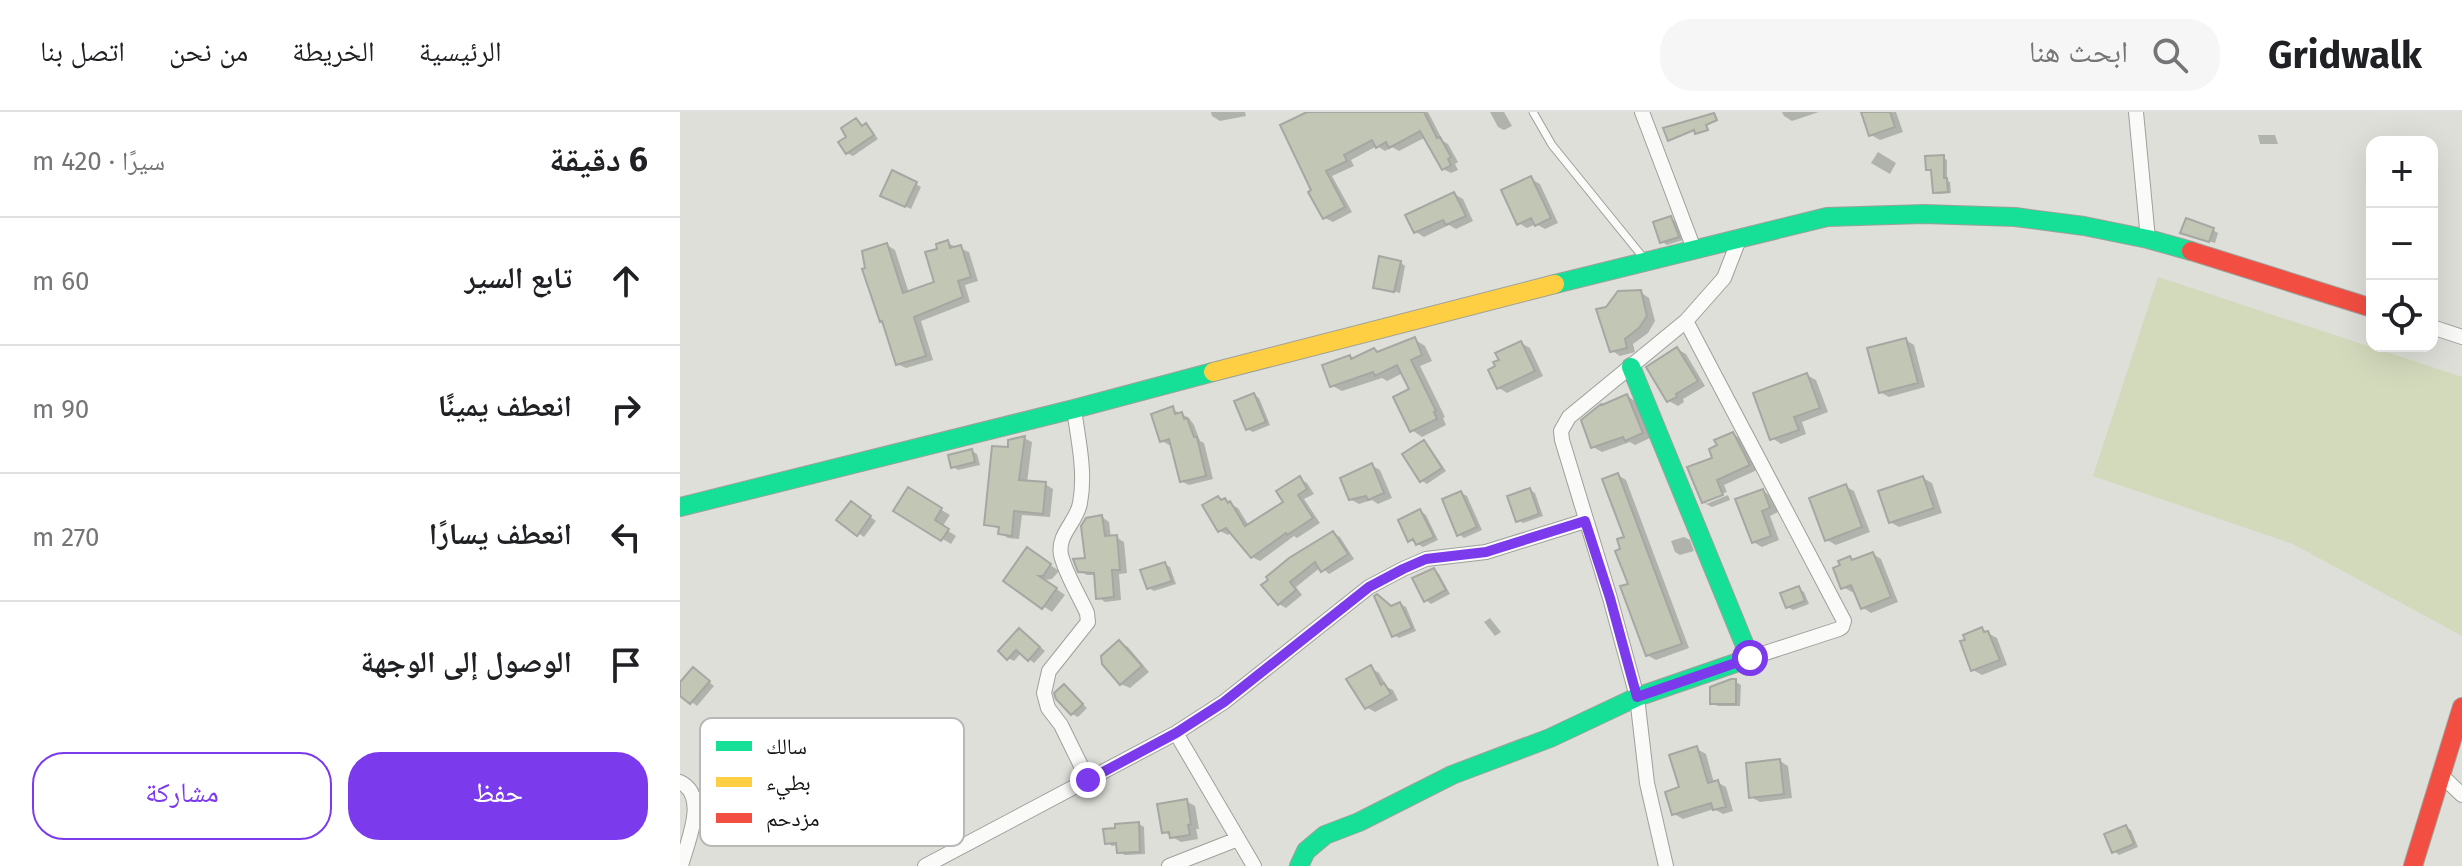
<!DOCTYPE html>
<html lang="ar">
<meta charset="utf-8">
<style>
:root{--surface:#fff;--page:#f6f6f6;--text:#202124;--muted:#757577;--line:#e0e0e0;--accent:#7c3aed}
body{margin:0;font-family:"Fira Sans","Noto Naskh Arabic",sans-serif;background:var(--page);color:var(--text);direction:rtl}
.controls{position:absolute;right:24px;top:24px;display:grid;overflow:hidden;border-radius:16px;box-shadow:0 8px 32px #0002}
.controls button{width:72px;height:72px;display:grid;place-items:center;padding:0;border:0;border-bottom:2px solid var(--line);background:var(--surface);color:var(--text);font:40px sans-serif}
.stop{position:absolute;width:24px;height:24px;margin:-18px;border:6px solid #7c3aed;border-radius:50%;background:#fff}
.stop.end{background:#7c3aed;border-color:#fff;box-shadow:0 2px 8px #0008}
.list{margin:0;padding:0;list-style:none}
h2{display:flex;justify-content:space-between;align-items:center;height:104px;margin:0;padding:0 32px;font-size:34px}
h2 small{font-size:26px;font-weight:400;color:var(--muted)}
.list li{display:grid;grid-template-columns:52px 1fr auto;gap:24px;align-items:center;box-sizing:border-box;height:128px;padding:0 32px;border-top:2px solid var(--line)}
.list b{display:block;font-size:30px;white-space:nowrap}
.list em{font-size:26px;font-style:normal;color:var(--muted)}
.actions{display:flex;gap:16px;padding:24px 32px}
.actions a{flex:1;padding:18px 0;border:2px solid var(--accent);border-radius:32px;text-align:center;font-size:28px;color:var(--accent)}
.actions .main{background:var(--accent);color:#fff}
.icon{flex:none;width:44px;height:44px;fill:none;stroke:currentColor;stroke-width:2;stroke-linecap:round;stroke-linejoin:round}
.map{position:relative;flex:none;width:1782px;height:754px;overflow:hidden;direction:ltr}
header{display:flex;align-items:center;gap:48px;box-sizing:border-box;height:112px;padding:0 40px;background:var(--surface);border-bottom:2px solid var(--line)}
header strong{font-size:38px}
nav{display:flex;gap:44px;margin-inline-start:auto;font-size:28px}
.search{width:560px;height:72px;background:var(--page);display:flex;align-items:center;gap:20px;box-sizing:border-box;padding:0 28px;border-radius:32px;color:var(--muted);font-size:30px}
main{display:flex}
aside{flex:1;background:var(--surface)}
.map>svg:first-child{display:block}
.green{fill:#d3dabc}
.shadow{fill:#0003}
.building{fill:#c2c6b4;stroke:#a6a7a2;stroke-width:2}
.lines{fill:none;stroke-linecap:round;stroke-linejoin:round}
.lane-casing{stroke:#9ea09b;stroke-width:9}
.street-casing{stroke:#9ea09b;stroke-width:16}
.fast-casing{stroke:#9ea09b;stroke-width:20}
.slow-casing{stroke:#9ea09b;stroke-width:20}
.jam-casing{stroke:#9ea09b;stroke-width:20}
.lane{stroke:#fafaf9;stroke-width:7}
.street{stroke:#fafaf9;stroke-width:14}
.fast{stroke:#16e098;stroke-width:18}
.slow{stroke:#ffcf43;stroke-width:18}
.jam{stroke:#f24e42;stroke-width:18}
.route{stroke:#7c3aed;stroke-width:10}
.key{fill:#fff;stroke:#b8b8b7;stroke-width:2}
.key-label{font-size:22px;fill:#131410}
</style>
<header>
<strong>Gridwalk</strong>
<div class="search"><svg class="icon" aria-label="search" viewBox="0 0 24 24"><circle cx="10" cy="10" r="6"/><path d="M15 15l6 6"/></svg>ابحث هنا</div>
<nav><a>الرئيسية</a><a>الخريطة</a><a>من نحن</a><a>اتصل بنا</a></nav>
</header>
<main>
<div class="map">
<svg width="1782" height="754" viewBox="0 0 1782 754">
<rect width="100%" height="100%" fill="#dddfd8"/>
<path class="green" d="M1478,165L1782,265V524L1613,432L1413,364Z"/>
<path class="shadow" d="M531,0H565L566,4L540,9L532,4Z
M632,0H748L763,29L768,32L778,50L775,52L778,58L771,61L763,57L746,25L719,39L712,35L705,39L697,34L671,48L674,54L652,64L672,100L653,110L645,106Z
M810,0H824L832,14L824,18L818,15Z
M1102,0H1139L1112,9L1104,4Z
M1183,0H1216L1223,20L1200,28L1191,23Z
M1034,3L1038,9L1027,13L1029,18L1018,21L1016,18L992,28L990,27Z
M176,9L184,15L186,14L191,17L198,27L173,44L167,41L169,25Z
M1578,23H1595L1598,32H1580Z
M1198,40L1216,51L1210,62L1191,51Z
M1263,45L1267,48V69L1270,70L1271,81L1258,82L1254,80L1253,60L1248,57Z
M851,67L860,72L878,111L865,117L856,112L847,116L839,111Z
M236,72L241,75L231,97L208,86Z
M774,82L783,87L793,109L776,117L769,113L744,125L736,120Z
M991,106L996,110L1003,128L987,133L981,129Z
M1533,118L1538,121L1535,131L1503,121Z
M267,131L289,140L298,169L285,173L290,190L241,209L253,248L226,256L217,252L207,133L215,138L229,181L256,172L260,138Z
M720,150L725,154L720,181L695,175Z
M960,180L969,186L975,209L968,221L953,232L955,240L940,244L931,238Z
M734,227L745,234L752,249L740,254L765,305L763,306L766,313L742,325L732,318V278L723,261L707,269L702,266L662,279L651,273L670,245L674,248L694,238L700,241Z
M1226,228L1234,233L1245,275L1209,285L1200,280Z
M841,231L850,236L863,264L827,281L819,276Z
M997,237L1006,242L1025,274L1003,287L1004,290L998,294L989,289Z
M1127,263L1136,268L1148,300L1122,310L1126,322L1101,332L1092,326Z
M574,283L579,286L590,313L573,320L567,317Z
M947,284L955,289L970,326L955,333L950,330L922,340L913,335Z
M492,297L509,306L514,313L520,329L524,331L533,367L509,373L501,369L492,332L489,333L482,329Z
M1053,322L1061,327L1077,358L1044,373L1047,380L1026,387V392L1023,390L1035,347Z
M344,326L352,330L347,371L365,372L373,377L370,405L342,403L339,427L328,426L320,421L321,417L306,412L330,338Z
M744,330L749,334L766,359L747,372L741,368Z
M292,339L297,342L300,353L278,358L273,355Z
M691,353L700,358L712,386L698,392L692,388L679,392L670,387Z
M938,363L946,368L1009,536L976,548L967,543L943,438L946,426Z
M1243,366L1252,371L1262,401L1219,415L1210,410Z
M620,367L627,371L634,382L624,387L640,411L617,426L614,424L580,449L572,445L552,420L548,423L540,419L538,386L558,396L569,414L606,391Z
M1165,374L1174,379L1190,420L1156,433L1147,428Z
M228,378L270,403L262,415L276,424L271,432L216,398Z
M850,378L855,381L863,404L843,411L838,408Z
M1083,379L1091,384L1098,400L1090,404L1099,428L1082,435L1073,430Z
M781,381L787,384L802,418L784,426L779,422Z
M1048,383L1050,388L1032,395L1026,392Z
M176,395L196,409L184,425L159,408Z
M740,399L746,403L758,428L743,435L730,428Z
M422,405L429,410L431,426L436,425L444,430L447,461L439,462L441,488L425,490L418,485L416,463H407L399,458L407,448Z
M653,421L660,425L674,447L649,462L641,455L616,475L622,483L606,496L599,492L584,473Z
M1004,425L1010,428L1014,439L1000,443L995,440L991,429Z
M1193,442L1201,447L1218,490L1191,501L1183,496L1176,479L1172,480L1163,475L1170,446L1175,449Z
M356,443L379,459L372,467L364,468L385,483L372,500L326,469Z
M485,452L490,455L496,472L474,479L469,476Z
M754,458L759,462L770,482L751,492L746,488Z
M1119,477L1124,480L1129,492L1113,498L1108,495Z
M720,492L726,495L736,519L719,526L714,523L712,496Z
M810,506L821,520L815,524L804,510Z
M1302,518L1317,526L1327,553L1302,563L1293,558Z
M344,521L365,539L354,551L341,541L334,549L328,546Z
M439,530L448,535L469,560L450,576L441,572Z
M691,556L699,561L707,575L713,578L718,588L695,600L686,595Z
M18,561L34,574L17,594L0,581V573Z
M1056,570L1061,573L1060,594H1038L1032,591Z
M384,575L407,596L398,605L392,602Z
M1017,637L1026,642L1034,671L1037,670L1046,675L1053,699L1043,702L1034,697L1003,707L994,702Z
M1100,649L1108,654L1112,686L1080,690L1071,685Z
M506,689L515,694L519,717H516L518,727L501,730L484,720Z
M459,712L464,715L465,742L445,743L439,740L438,733L432,734L427,730Z
M1446,715L1451,718L1458,735L1439,743L1434,739Z"/>
<path class="building" d="M627,0H744L757,26L760,25L771,45L768,47L771,53L762,58L740,19L709,36L706,30L696,36L692,28L664,43L667,49L646,59L665,95L643,107L628,80L631,78L600,13Z
M1181,0H1210L1215,15L1189,24Z
M1034,1L1037,8L1026,13L1028,18L1015,22L1014,18L988,29L983,16Z
M176,6L182,14L186,11L194,23L166,42L158,30L166,25L161,16Z
M1264,43V66H1267L1268,80L1253,81L1251,58H1246L1245,44Z
M212,58L237,70L225,95L200,84Z
M851,64L871,106L855,114L851,106L837,113L821,78Z
M774,80L786,104L766,113L763,108L734,121L725,103Z
M991,104L999,125L980,131L973,110Z
M1506,106L1534,116L1529,130L1500,121Z
M268,128L270,136L281,133L291,165L278,169L283,185L234,205L246,244L216,253L202,209L200,210L182,157L185,156L182,139L207,131L223,181L254,170L245,140L257,137L256,132Z
M699,144L721,149L714,180L693,176Z
M961,178L967,204L959,216L945,227L947,236L930,240L916,197L926,195L938,179Z
M735,225L742,243L731,248L756,299L754,300L757,307L730,320L713,285L729,277L717,253L695,264L693,260L650,275L642,253L670,243L671,247L694,236L697,240Z
M1226,226L1238,271L1199,281L1187,236Z
M841,229L855,259L817,277L808,258L815,254L813,250L819,248L815,241Z
M997,235L1018,269L996,282L997,285L987,290L966,255Z
M1127,261L1140,296L1114,305L1119,318L1090,328L1073,281Z
M574,281L586,310L566,318L554,289Z
M947,282L963,321L945,329L943,325L911,336L901,308L921,292L922,293Z
M493,294L495,302L502,300L504,307L507,306L514,325H517L526,364L500,370L489,327L480,330L471,302Z
M1053,320L1070,353L1037,368L1043,383L1022,391L1007,355L1032,346L1029,337L1037,333L1034,328Z
M345,324L339,368L366,370L363,402L334,399L332,424L318,422L319,415L304,413L312,334L328,335V328Z
M744,328L762,356L740,370L722,342Z
M292,337L295,350L271,356L268,343Z
M692,351L704,381L688,388L686,384L669,388L660,366Z
M938,361L1002,532L966,544L940,474L948,472L935,439L940,437L937,427L944,425L922,367Z
M620,364L627,377L618,383L633,406L607,423L606,421L571,446L546,416L538,420L522,393L538,384L541,388L545,386L548,391L550,389L565,414L603,390L596,379Z
M1243,364L1254,396L1209,411L1198,379Z
M1166,372L1182,415L1145,429L1129,386Z
M228,375L262,396L255,408L269,417L261,429L213,399Z
M850,376L859,402L836,410L827,384Z
M1083,377L1090,396L1082,399L1091,424L1072,431L1055,387Z
M781,379L797,415L777,424L762,387Z
M171,389L191,404L177,424L156,408Z
M740,397L754,425L736,433L733,427L728,430L718,408Z
M422,403L425,424L437,423L440,458H432L434,485L416,487L414,461L398,460L393,447L405,446L401,414L406,406Z
M653,419L668,442L641,460L635,450L610,470L616,478L598,493L581,473L588,468L586,465L609,446Z
M347,435L371,452L363,464H359L377,476L362,497L323,469Z
M1193,440L1211,485L1181,497L1171,473L1161,477L1153,456L1160,453L1158,449L1170,444L1172,448Z
M485,450L492,469L467,477L460,458Z
M754,456L766,478L744,490L732,466Z
M1119,474L1125,489L1106,496L1100,481Z
M697,482L711,494L720,490L732,516L712,525L694,484Z
M1302,515L1304,520L1308,519L1320,548L1291,559L1280,529L1285,528L1283,523Z
M339,516L360,535L348,549L336,538L327,548L318,539Z
M439,528L462,554L440,573L422,552L421,544Z
M691,553L701,573L704,571L711,582L685,597L666,567Z
M13,555L30,569L10,592L0,584V570Z
M1051,567H1056V592H1030V575Z
M384,572L403,592L391,603L376,587L374,581Z
M1017,634L1028,671L1038,668L1046,695L1033,698L1031,691L992,703L985,680L999,675L989,643Z
M1100,647L1104,682L1069,686L1066,651Z
M507,687L511,712L508,713L510,723L490,726L489,720L482,721L477,692Z
M459,710L460,740L437,741L436,731L425,732L423,717L435,716V712Z
M1446,713L1454,732L1432,741L1424,722Z"/>
<g class="lines">
<g class="lane-casing">
<path id="lane" d="M853,0L872,33L962,144"/>
</g>
<g class="street-casing">
<path id="street" d="M962,0L1014,137
M1456,0L1468,127
M1006,209L1164,509L1162,515L1159,517L1070,546
M1752,215L1782,225
M394,297C398,327 406,360 400,391C397,410 377,422 381,443C386,463 399,483 407,501L408,510L369,559L364,581L368,596L381,613L408,668
M496,621L574,754
M1760,662L1782,683
M0,670C29,684 7,730 1,754
M245,754L496,621L544,590L689,475L723,457L746,447L806,440L905,409
M489,754L558,727
M986,754L967,671L957,585L930,486L882,328L881,319L889,305L1006,209L1044,166L1060,125"/>
</g>
<g class="fast-casing">
<path id="fast" d="M875,172L1147,105L1244,102L1335,105L1404,114L1468,127L1511,139
M0,395L394,297L533,260
M619,754L626,739L645,723L679,710L772,663L870,626L957,585L1070,546L951,255"/>
</g>
<g class="slow-casing">
<path id="slow" d="M533,260L875,172"/>
</g>
<g class="jam-casing">
<path id="jam" d="M1511,139L1692,196
M1733,754L1782,595"/>
</g>
<use href="#lane" class="lane"/>
<use href="#street" class="street"/>
<use href="#fast" class="fast"/>
<use href="#slow" class="slow"/>
<use href="#jam" class="jam"/>
</g>
<g class="lines">
<path class="route" d="M408,668L496,621L544,590L689,475L723,457L746,447L806,440L905,409L930,486L957,585L1070,546"/>
</g>
<rect x="20" y="606" width="264" height="128" rx="12" class="key"/>
<rect x="36" y="629" width="36" height="10" fill="#16e098"/>
<rect x="36" y="665" width="36" height="10" fill="#ffcf43"/>
<rect x="36" y="701" width="36" height="10" fill="#f24e42"/>
<g class="key-label">
<text x="86" y="642">سالك</text>
<text x="86" y="678">بطيء</text>
<text x="86" y="714">مزدحم</text>
</g>
</svg>
<div class="controls">
<button>+</button>
<button>−</button>
<button><svg class="icon" aria-label="locate" viewBox="0 0 24 24"><circle cx="12" cy="12" r="6"/><path d="M12 2v4M12 18v4M2 12h4M18 12h4"/></svg></button>
</div>
<div class="stop" style="left:1070px;top:546px"></div>
<div class="stop end" style="left:408px;top:668px"></div>
</div>
<aside>
<h2>6 دقيقة<small>سيرًا · 420 m</small></h2>
<ul class="list">
<li><svg class="icon" aria-label="ahead" viewBox="0 0 24 24"><path d="M12 20V5M6 11l6-6 6 6"/></svg><div><b>تابع السير</b></div><em>60 m</em></li>
<li><svg class="icon" aria-label="right" viewBox="0 0 24 24"><path d="M7 20v-9h11M14 6l5 5-5 5"/></svg><div><b>انعطف يمينًا</b></div><em>90 m</em></li>
<li><svg class="icon" aria-label="left" viewBox="0 0 24 24"><path d="M17 20v-9H6M10 6l-5 5 5 5"/></svg><div><b>انعطف يسارًا</b></div><em>270 m</em></li>
<li><svg class="icon" aria-label="arrive" viewBox="0 0 24 24"><path d="M6 21V4h12l-3 4 3 4H6"/></svg><div><b>الوصول إلى الوجهة</b></div></li>
</ul>
<div class="actions"><a class="main">حفظ</a><a>مشاركة</a></div>
</aside>
</main>
